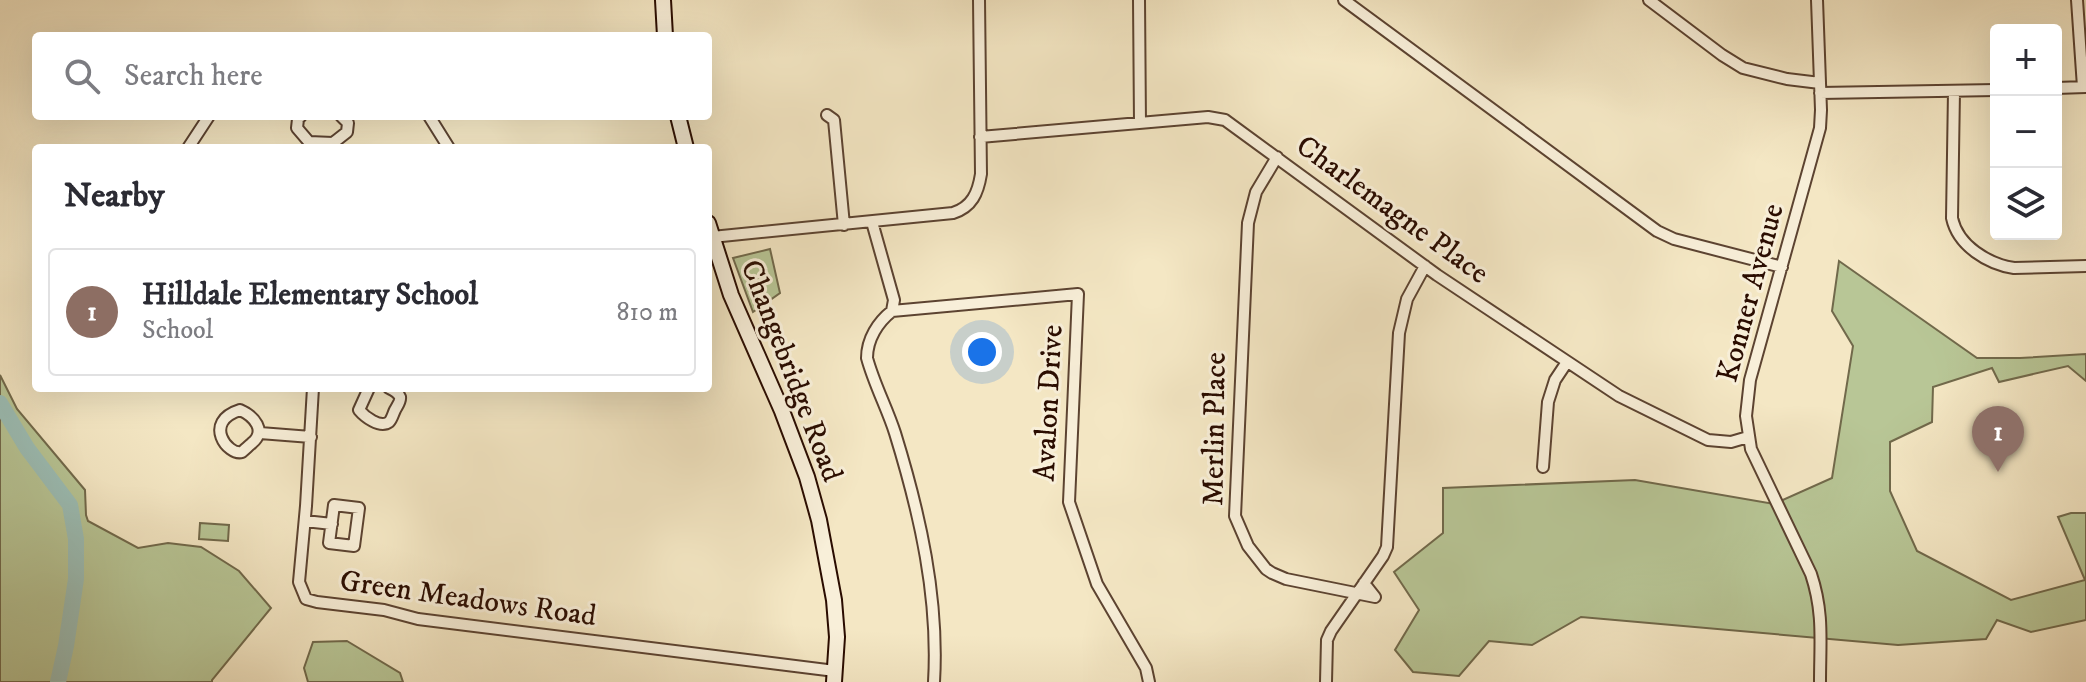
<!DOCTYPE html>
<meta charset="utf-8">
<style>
:root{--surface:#fff;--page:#f2f2f3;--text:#2b2b33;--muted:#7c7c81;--line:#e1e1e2;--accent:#8f2418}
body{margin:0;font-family:"IM FELL DW Pica",serif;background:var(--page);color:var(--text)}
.controls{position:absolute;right:24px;top:24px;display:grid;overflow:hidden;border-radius:8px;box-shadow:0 8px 32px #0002}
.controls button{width:72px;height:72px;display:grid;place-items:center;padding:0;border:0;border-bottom:2px solid var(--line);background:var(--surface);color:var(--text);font:40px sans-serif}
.you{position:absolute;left:982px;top:352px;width:28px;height:28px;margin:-20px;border:6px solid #fff;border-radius:50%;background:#1a73e8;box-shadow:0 0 0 12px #1a73e833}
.badge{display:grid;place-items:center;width:52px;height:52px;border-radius:50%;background:var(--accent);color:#fff;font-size:26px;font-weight:700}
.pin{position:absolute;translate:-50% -66px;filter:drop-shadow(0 2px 4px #0008)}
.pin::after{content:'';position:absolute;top:42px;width:28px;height:24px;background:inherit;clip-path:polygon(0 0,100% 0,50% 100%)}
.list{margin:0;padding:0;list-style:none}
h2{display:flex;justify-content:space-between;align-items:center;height:104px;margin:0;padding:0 32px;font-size:34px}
h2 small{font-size:26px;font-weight:400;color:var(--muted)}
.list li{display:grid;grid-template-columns:52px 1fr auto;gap:24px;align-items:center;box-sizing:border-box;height:128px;margin:0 16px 16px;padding:0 16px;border:2px solid var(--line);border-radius:8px}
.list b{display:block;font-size:30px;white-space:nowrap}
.list p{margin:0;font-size:26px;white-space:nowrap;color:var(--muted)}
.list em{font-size:26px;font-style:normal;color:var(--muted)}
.icon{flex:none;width:44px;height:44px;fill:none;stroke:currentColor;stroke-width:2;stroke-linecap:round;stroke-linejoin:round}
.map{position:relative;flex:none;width:2086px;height:682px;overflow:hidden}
.search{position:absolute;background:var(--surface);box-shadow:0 8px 32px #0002;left:32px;top:32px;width:680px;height:88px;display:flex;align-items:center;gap:20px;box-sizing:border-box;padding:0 28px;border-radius:8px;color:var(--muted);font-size:30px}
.panel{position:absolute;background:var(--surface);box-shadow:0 8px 32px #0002;left:32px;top:144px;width:680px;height:248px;border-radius:8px}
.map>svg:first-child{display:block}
.green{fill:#b8c696;stroke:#71694b;stroke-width:2}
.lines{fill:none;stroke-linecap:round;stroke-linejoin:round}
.river{stroke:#9cbfb7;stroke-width:16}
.minor-casing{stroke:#5c4331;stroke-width:14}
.secondary-casing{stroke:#2a0c00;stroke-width:18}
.minor{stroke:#f8efd9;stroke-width:10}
.secondary{stroke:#f8efd9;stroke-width:14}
.labels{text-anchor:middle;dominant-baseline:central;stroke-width:6;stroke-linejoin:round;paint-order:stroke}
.street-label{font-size:30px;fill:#2a0c00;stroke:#f8efd9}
</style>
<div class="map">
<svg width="2086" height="682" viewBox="0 0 2086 682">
<rect width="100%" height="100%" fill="#f4e7c4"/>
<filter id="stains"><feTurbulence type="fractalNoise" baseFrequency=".0025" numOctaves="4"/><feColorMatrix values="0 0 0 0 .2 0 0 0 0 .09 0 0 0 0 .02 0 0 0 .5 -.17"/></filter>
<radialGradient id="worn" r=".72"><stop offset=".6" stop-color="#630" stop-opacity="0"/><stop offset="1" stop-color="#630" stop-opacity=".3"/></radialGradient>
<path class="green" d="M770,249L780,293L753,312L733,258Z
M1839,261L1977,358H2020L2086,354V381L2068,366L1999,382L1992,368L1933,387L1932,422L1890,442V491L1917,551L2011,600L2085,580L2058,517L2071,513H2086V620L2031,632L1997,620L1986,639L1898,645L1581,617L1532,645L1489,641L1459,676L1413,672L1395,650L1419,610L1394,572L1443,533V488L1635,480L1774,504L1832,478L1853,346L1832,311Z
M0,375L17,409L85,490L86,515L88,521L138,548L168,543L201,547L239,571L271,608L212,680V682H0Z
M200,523L229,525L228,541L199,539Z
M347,641L400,673L403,682H308L304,668L313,642Z"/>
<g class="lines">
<path class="river" d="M0,403L27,448L70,505L76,539V579L66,646L58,682"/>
<g class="minor-casing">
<path id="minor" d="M1139,0L1140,123
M1344,0L1657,231L1674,239L1782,267
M1649,0L1722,55L1743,68L1787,79L1820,83
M1817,0L1821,110L1820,128L1750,380L1746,416L1751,449L1811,574C1824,613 1820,642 1820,682
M2077,0L2083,87
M2056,88L2086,87
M1954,91L1952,218C1958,246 1988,264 2014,268L2086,266
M1820,93L1996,90
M827,115L834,120L844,225
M301,116L298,119L297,128L309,142L333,143L347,132L348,123L341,116
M429,116L449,148
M980,137L1208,117L1225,120L1437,275L1619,396L1708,440L1731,442L1748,437
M188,148L209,116
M1277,157L1256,192L1248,223L1235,516L1248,546L1266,569L1272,573L1286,579L1375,597L1364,583
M872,222L894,300L892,311C878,322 867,339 867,358C874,384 887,408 895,433C920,514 939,598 934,682
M712,237L953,213C972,207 978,193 981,174L979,0
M892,311L1078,294L1069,502L1097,584L1146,668L1149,682
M313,388L306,506L299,582L306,599L317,602L384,610L418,619L835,671
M369,388L359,410C364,416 380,429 389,422C392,419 393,414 395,410C397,406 401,401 400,397C398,392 393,390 389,388
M240,410C254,416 267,431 252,443C251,444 243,451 242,452C228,456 202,422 240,410Z
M260,433L311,437
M1543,467L1548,402L1555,380L1567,362
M334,505L359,508L354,546L329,543Z
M305,521L332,524
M1326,682L1327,640L1331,631L1383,556L1387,547L1399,333L1407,299L1425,266"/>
</g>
<g class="secondary-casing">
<path id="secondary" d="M663,0L665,36
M678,116L686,148
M708,223L731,295L782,411L807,477L819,520L834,600L837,637L834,682"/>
</g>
<use href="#minor" class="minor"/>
<use href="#secondary" class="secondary"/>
</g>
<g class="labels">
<g class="street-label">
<text transform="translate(1392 210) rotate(36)">Charlemagne Place</text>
<text transform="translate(1751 293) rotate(-75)">Konner Avenue</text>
<text transform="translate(791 371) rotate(69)">Changebridge Road</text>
<text transform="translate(1049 403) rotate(-87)">Avalon Drive</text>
<text transform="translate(1215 429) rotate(-89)">Merlin Place</text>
<text transform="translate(468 599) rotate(8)">Green Meadows Road</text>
</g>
</g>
<rect width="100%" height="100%" filter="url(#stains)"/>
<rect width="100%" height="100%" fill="url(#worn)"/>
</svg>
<div class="controls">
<button>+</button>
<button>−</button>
<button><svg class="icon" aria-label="layers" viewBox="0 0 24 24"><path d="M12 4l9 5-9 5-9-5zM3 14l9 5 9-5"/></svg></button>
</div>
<div class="you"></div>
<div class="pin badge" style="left:1998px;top:472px;background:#8d6e63">1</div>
<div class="search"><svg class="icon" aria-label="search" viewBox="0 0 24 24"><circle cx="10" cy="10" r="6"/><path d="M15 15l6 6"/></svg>Search here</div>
<section class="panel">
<h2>Nearby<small></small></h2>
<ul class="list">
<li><span class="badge" style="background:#8d6e63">1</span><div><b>Hilldale Elementary School</b><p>School</p></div><em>810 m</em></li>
</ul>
</section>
</div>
